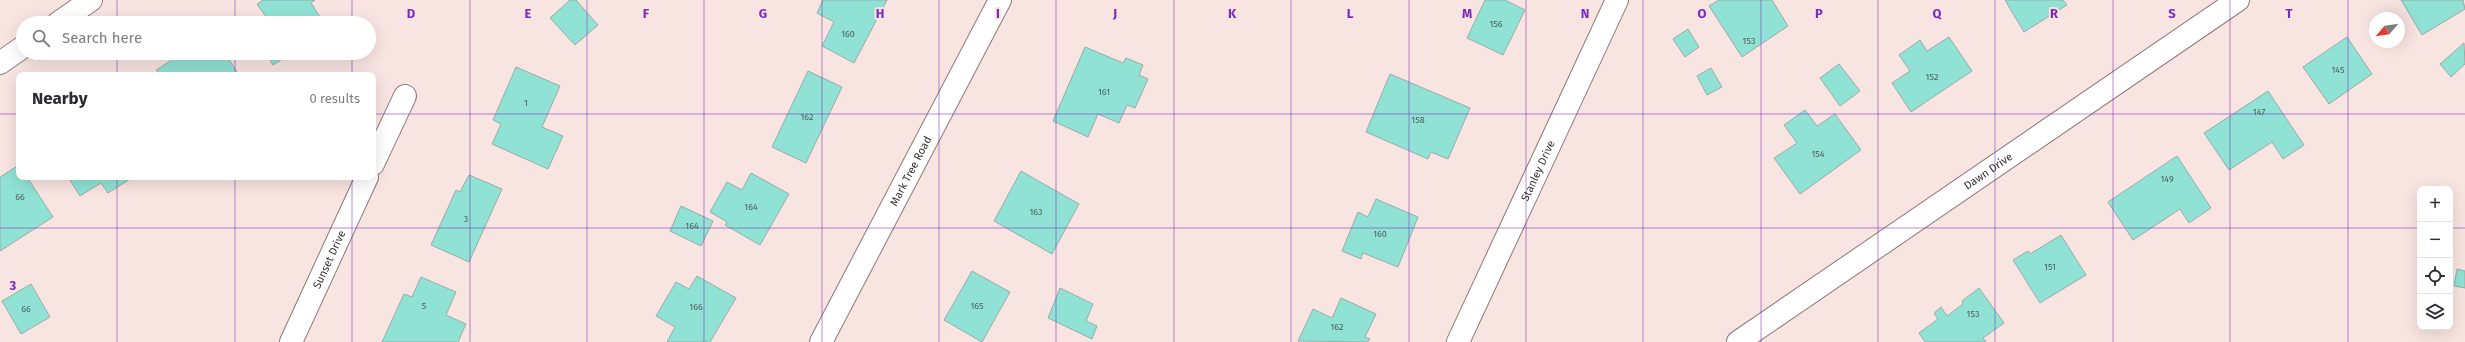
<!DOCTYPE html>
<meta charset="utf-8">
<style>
:root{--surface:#fff;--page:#f7f7f7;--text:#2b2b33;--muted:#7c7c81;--line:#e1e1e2}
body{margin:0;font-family:"Fira Sans",sans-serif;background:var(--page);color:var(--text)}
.controls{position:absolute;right:12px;bottom:12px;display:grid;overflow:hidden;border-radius:8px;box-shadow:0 4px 16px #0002}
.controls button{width:36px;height:36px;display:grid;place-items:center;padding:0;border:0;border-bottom:1px solid var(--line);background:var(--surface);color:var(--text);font:20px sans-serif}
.compass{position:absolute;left:2369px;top:12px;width:36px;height:36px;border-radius:50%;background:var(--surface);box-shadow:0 4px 16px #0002;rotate:241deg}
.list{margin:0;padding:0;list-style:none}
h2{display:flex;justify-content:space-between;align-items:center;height:52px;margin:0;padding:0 16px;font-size:17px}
h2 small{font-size:13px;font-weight:400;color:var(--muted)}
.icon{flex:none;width:22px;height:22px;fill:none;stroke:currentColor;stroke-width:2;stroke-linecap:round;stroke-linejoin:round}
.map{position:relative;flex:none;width:2465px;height:342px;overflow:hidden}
.search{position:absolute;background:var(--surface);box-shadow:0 4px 16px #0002;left:16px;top:16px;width:360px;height:44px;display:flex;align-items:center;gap:10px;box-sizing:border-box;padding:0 14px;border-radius:22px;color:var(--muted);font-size:15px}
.panel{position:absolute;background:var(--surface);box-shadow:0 4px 16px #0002;left:16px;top:72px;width:360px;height:108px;border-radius:8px}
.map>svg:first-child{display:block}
.building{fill:#8fe2d4;stroke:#99aca9}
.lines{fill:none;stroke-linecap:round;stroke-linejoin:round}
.minor-casing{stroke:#8c7a78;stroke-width:24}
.minor{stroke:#fff;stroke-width:22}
.grid{fill:none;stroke:#7b2cbf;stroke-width:1;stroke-opacity:0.55}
.labels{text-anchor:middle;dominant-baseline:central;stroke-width:4;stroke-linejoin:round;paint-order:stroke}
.number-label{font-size:9px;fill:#4f5e5a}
.street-label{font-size:11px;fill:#3a3231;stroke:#f8e4e1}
.grid-label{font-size:13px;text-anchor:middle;font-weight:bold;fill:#7b2cbf;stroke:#f8e4e1;stroke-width:4;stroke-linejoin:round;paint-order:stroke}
</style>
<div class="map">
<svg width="2465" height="342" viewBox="0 0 2465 342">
<rect width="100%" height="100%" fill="#f8e4e1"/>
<path class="building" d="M263,0H315L311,3L324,23H257L266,17L257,4Z
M570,0H576L598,25L575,45L550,18Z
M823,0H887L854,63L822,46L834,22L817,13Z
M1485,0H1505L1525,10L1503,55L1467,38Z
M1719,0H1772L1788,26L1742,57L1709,6Z
M2005,0H2063L2067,5L2024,32Z
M2401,0H2463L2465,9L2422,35Z
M1688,29L1699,47L1685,57L1673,39Z
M1949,37L1972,71L1911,112L1892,83L1910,71L1899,55L1920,40L1927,51Z
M2347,37L2372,74L2329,104L2303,67Z
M2464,43L2465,64L2451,77L2440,64Z
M1085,47L1123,63L1126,58L1143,65L1139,75L1148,79L1135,108L1127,105L1119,123L1098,114L1088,137L1053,121Z
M192,53H225L239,75H154L158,72L156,70L180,55L182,60Z
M266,53H292L273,65Z
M1839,64L1860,91L1840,106L1820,78Z
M516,67L560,86L542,127L563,136L548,169L492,144L501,124L493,120Z
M1711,68L1722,87L1707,95L1697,76Z
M808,71L842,87L806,163L772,147Z
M1390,74L1470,108L1448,159L1431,152L1428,159L1366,132Z
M2268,91L2304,145L2283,159L2272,142L2229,170L2204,133Z
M1805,110L1817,126L1835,114L1861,150L1800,194L1774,158L1797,143L1784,125Z
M2177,156L2211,208L2189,223L2180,209L2133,240L2108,202Z
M19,165V177H27L53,217L0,251V177Z
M1021,171L1079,204L1052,254L994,221Z
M751,173L789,194L760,245L725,225L727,222L710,212L727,182L742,190Z
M469,175L502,189L469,262L431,245L456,190L460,192Z
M68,177H133L108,193L101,183L80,196Z
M1376,199L1418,217L1398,267L1363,253L1361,259L1342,251L1358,212L1368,217Z
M681,206L713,221L701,246L670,231Z
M2061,235L2086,275L2040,303L2013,260L2028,251L2030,254Z
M2457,269L2465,271V288L2454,286Z
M972,271L1010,292L982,342L944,320Z
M697,276L736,298L710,342H667L675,327L656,316L676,282L689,289Z
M421,277L456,292L446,315L466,324L458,342H382L404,294L412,297Z
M31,284L50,317L21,334L2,301Z
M1060,288L1093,304L1086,321L1097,326L1092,339L1048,318Z
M1979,288L2004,323L1983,338L1986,342H1925L1919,333L1938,319L1934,313L1941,307L1947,316L1963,304L1962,301Z
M1341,298L1376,314L1365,337L1370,339L1368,342L1298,341L1313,309L1332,318Z"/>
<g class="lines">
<g class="minor-casing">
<g id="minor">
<path d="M58,23L91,0"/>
<path d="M0,63L23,47"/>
<path d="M373,164L405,96"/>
<path id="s1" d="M291,342L367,177"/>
<path id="s2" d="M821,342L1000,0"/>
<path id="s3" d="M1458,342L1617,0"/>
<path id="s4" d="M1738,342L2238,0"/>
</g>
</g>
<use href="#minor" class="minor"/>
</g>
<path class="grid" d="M117,0V23M235,0V23M352,0V23M470,0V342M587,0V342M704,0V342M822,0V342M939,0V342M1056,0V342M1174,0V342M1291,0V342M1409,0V342M1526,0V342M1643,0V342M1761,0V342M1878,0V342M1995,0V342M2113,0V342M2230,0V342M2348,0V342M117,53V75M235,53V75M352,53V75M0,114H19M373,114H2465M117,177V342M235,177V342M352,177V342M0,228H2420M2450,228H2465"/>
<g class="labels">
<g class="number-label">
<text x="1496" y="24">156</text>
<text x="848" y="34">160</text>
<text x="1749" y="41">153</text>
<text x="2338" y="70">145</text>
<text x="1932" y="77">152</text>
<text x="1104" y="92">161</text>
<text x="526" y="103">1</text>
<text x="2259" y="112">147</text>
<text x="807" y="117">162</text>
<text x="1418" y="120">158</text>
<text x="1818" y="154">154</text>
<text x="2167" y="179">149</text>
<text x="20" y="197">66</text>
<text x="751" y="207">164</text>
<text x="1036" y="212">163</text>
<text x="466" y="219">3</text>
<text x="692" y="226">164</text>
<text x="1380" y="234">160</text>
<text x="2050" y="267">151</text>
<text x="424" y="306">5</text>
<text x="977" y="306">165</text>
<text x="696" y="307">166</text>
<text x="26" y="309">66</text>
<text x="1973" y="314">153</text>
<text x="1337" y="327">162</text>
</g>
<g class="street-label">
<text stroke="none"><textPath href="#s2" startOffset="193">Mark Tree Road</textPath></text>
<text stroke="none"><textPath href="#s3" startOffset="189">Stanley Drive</textPath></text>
<text stroke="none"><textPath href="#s4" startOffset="303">Dawn Drive</textPath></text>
<text stroke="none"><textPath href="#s1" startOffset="91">Sunset Drive</textPath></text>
</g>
</g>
<g class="grid-label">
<text x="411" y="18">D</text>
<text x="528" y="18">E</text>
<text x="646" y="18">F</text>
<text x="763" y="18">G</text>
<text x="880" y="18">H</text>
<text x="998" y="18">I</text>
<text x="1115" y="18">J</text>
<text x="1232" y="18">K</text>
<text x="1350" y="18">L</text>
<text x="1467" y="18">M</text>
<text x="1585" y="18">N</text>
<text x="1702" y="18">O</text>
<text x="1819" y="18">P</text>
<text x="1937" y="18">Q</text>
<text x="2054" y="18">R</text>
<text x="2172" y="18">S</text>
<text x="2289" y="18">T</text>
<text x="13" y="290">3</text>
</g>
</svg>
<div class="controls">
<button>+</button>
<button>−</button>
<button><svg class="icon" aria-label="locate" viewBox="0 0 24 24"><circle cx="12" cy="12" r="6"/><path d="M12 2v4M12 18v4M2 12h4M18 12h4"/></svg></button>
<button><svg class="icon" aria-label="layers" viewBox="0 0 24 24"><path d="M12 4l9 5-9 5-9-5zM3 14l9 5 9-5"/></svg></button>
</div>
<svg class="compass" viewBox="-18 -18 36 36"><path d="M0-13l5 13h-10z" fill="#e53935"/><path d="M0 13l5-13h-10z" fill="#7c7c81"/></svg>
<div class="search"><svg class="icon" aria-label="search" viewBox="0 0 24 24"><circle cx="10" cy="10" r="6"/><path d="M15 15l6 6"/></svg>Search here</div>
<section class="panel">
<h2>Nearby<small>0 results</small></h2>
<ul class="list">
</ul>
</section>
</div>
